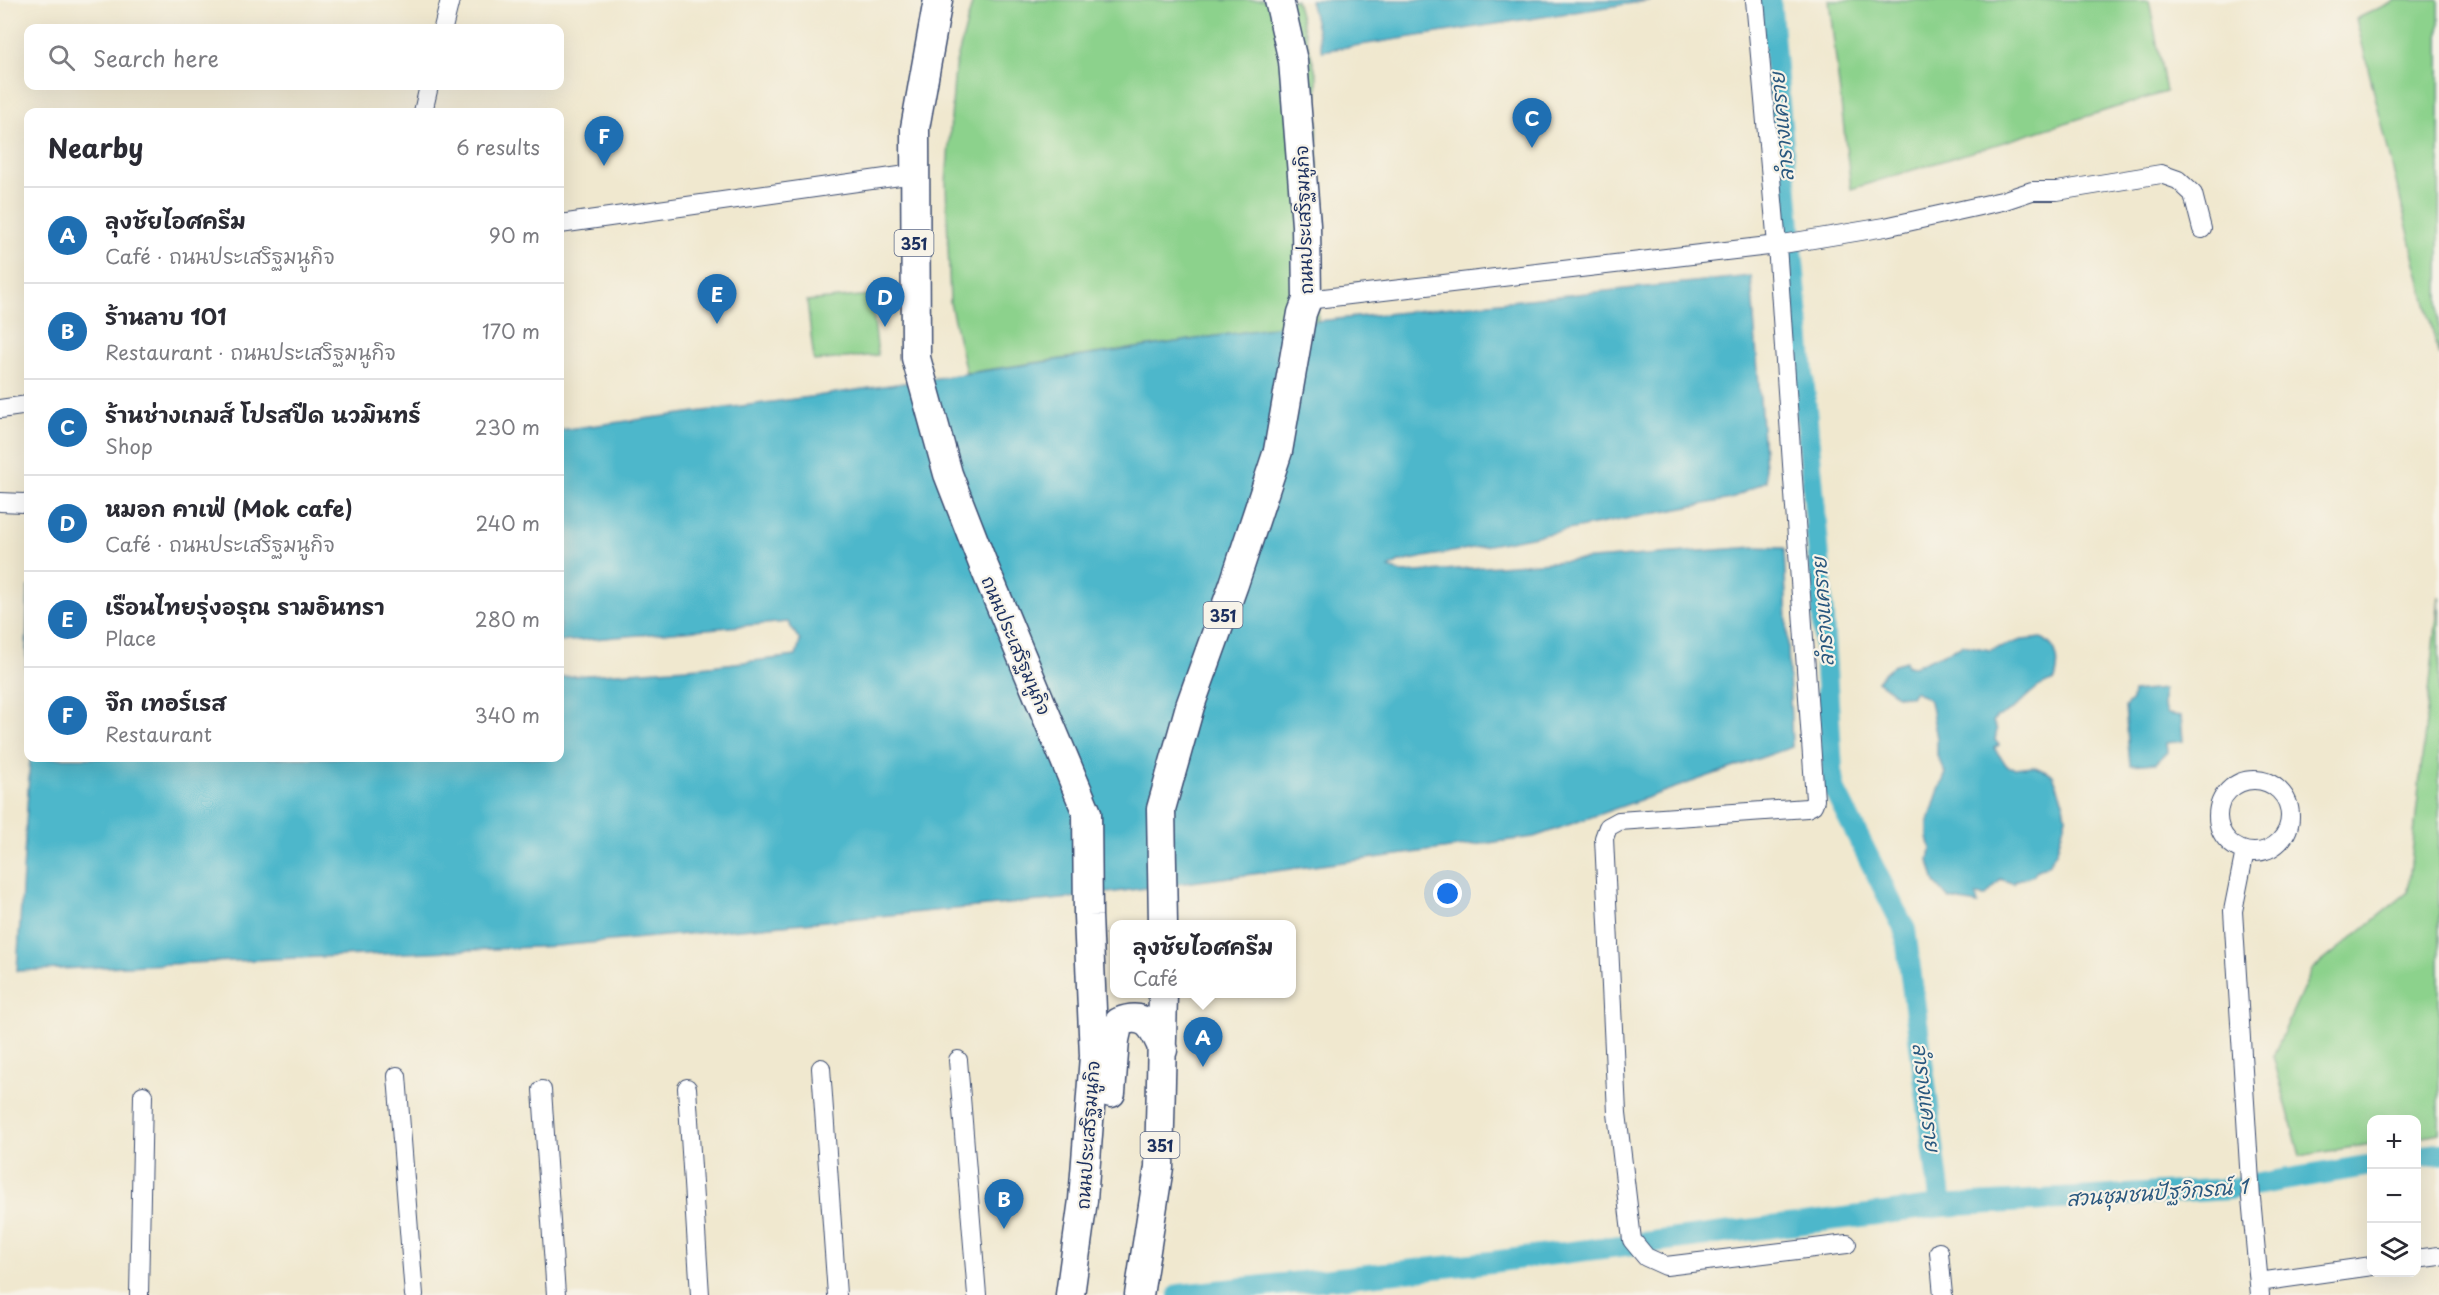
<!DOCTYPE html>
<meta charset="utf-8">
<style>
:root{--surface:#fff;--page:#f7f7f7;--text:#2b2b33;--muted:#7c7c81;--line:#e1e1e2;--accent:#1f6fb2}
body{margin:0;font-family:"Playpen Sans","Playpen Sans Thai",sans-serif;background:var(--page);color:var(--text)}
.controls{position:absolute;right:18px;bottom:18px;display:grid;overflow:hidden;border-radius:12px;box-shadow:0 6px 24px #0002}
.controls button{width:54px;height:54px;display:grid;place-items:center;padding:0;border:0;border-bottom:2px solid var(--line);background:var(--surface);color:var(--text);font:30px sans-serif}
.you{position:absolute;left:1448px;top:894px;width:21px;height:21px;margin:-15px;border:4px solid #fff;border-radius:50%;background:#1a73e8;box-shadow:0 0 0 9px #1a73e833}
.badge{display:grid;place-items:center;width:39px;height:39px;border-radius:50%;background:var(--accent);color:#fff;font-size:20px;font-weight:700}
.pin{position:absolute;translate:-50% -50px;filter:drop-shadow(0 2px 3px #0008)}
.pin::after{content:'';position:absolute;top:32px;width:21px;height:18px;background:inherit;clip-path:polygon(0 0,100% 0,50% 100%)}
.popup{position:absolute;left:1110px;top:920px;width:186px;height:78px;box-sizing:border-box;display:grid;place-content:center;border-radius:12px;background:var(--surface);filter:drop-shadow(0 2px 4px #0005);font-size:20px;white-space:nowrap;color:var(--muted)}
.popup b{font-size:22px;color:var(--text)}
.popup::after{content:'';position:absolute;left:50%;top:100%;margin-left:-12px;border:12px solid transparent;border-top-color:var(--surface)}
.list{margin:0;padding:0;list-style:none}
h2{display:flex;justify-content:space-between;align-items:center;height:78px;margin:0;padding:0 24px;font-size:26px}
h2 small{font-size:20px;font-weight:400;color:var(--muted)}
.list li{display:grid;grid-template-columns:39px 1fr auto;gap:18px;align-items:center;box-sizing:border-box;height:96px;padding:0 24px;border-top:2px solid var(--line)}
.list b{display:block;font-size:22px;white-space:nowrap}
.list p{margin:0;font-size:20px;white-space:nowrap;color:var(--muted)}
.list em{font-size:20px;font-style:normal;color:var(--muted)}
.icon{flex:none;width:33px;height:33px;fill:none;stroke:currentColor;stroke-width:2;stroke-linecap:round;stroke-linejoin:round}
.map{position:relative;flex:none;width:2439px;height:1295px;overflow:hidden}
.search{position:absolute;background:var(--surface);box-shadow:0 6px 24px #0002;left:24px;top:24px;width:540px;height:66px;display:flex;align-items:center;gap:15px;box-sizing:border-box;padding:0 21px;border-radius:12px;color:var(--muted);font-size:22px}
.panel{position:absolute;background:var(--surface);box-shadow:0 6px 24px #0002;left:24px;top:108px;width:540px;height:654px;border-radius:12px}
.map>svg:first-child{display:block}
.green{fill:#8cd28c;stroke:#548075;stroke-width:1.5}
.water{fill:#4eb7cb;stroke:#347394;stroke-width:1.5}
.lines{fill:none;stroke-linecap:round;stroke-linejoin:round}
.canal{stroke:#4eb7cb;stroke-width:22}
.minor-casing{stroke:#3b4b6f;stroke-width:20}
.primary-casing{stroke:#3b4b6f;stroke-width:31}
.minor{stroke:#fff;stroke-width:18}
.primary{stroke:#fff;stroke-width:28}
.labels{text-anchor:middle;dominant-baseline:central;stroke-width:4.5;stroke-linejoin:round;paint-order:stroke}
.shield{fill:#f7f3e8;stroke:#5d6a87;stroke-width:1.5}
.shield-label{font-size:16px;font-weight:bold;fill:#1b2f5e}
.street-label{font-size:18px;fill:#1b2f5e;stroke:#f7f3e8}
.water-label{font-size:20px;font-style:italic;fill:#2a587f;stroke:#f7f3e8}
</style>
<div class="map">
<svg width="2439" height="1295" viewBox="0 0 2439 1295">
<rect width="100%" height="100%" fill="#f7f3e8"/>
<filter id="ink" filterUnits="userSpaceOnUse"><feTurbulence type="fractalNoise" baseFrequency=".0167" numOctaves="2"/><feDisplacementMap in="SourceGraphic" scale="12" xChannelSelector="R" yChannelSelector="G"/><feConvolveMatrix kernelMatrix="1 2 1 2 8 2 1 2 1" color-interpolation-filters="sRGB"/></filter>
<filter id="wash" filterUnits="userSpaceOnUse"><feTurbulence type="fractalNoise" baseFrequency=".008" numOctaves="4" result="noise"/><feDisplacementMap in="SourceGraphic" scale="24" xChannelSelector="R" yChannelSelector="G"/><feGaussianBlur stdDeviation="1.35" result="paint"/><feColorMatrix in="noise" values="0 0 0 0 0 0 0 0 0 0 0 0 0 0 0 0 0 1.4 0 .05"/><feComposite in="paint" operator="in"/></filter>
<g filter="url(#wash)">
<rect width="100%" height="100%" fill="#f0e8cf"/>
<path class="green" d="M973,0H1296L1317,76L1318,321L966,373L950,303L946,183L955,67Z
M1829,0H2149L2166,92L1851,189Z
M2396,0H2439V357L2356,19Z
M871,295L878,355L814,361L807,301Z
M2439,597V1133L2417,1137L2416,1120H2372L2371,1144L2300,1156L2273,1056L2312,970L2408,892Z"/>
<path class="water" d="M1310,0H1652L1322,51Z
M1751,276L1766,481L1731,499L1399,562L1389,568L1403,573L1755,547L1784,548L1792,747L1534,837L1062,899L557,946L17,971L30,758H560V677L701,667L796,656L800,641L788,622L560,642V430L810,397L1318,321Z
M28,586V690H25Z
M2042,638C2059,648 2060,663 2055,680C2049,683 2042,684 2037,688C2023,698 2014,713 1996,717L1993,722L1997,730L1995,740L1999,745L1994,748L2007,766L2014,768L2033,766L2053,775L2064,804L2066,817L2057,850L2049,864L2036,871L2034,875L2014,881V884L2001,879L1986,896L1976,895L1978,904L1949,899L1935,883L1929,861L1931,849L1928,838V824L1937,795L1946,773L1937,756V738L1930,701L1915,691L1911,697L1897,695L1877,681C1884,672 1894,663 1906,661L1907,665L1914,666L1963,645L1990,650L2022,640Z
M2163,689V706L2167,714L2181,716L2183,741L2166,743L2167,752L2156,763L2130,765L2125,707L2132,700L2133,692Z"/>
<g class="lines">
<path class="canal" d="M1770,0L1820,569L1833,787L1905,930L1941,1206
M2416,1157L2439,1154
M1179,1295L1491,1262L1941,1206L2229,1189L2372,1165"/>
</g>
</g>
<g filter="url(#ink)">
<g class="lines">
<g class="minor-casing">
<path id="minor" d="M1755,0L1777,245L1815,800L1813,805L1807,808L1619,821L1608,827L1604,838L1617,1113L1632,1240L1646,1257L1666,1266L1847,1244
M443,28L450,0
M423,112L429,86
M560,224L914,174
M1307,300L1777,245L1885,227L2002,201L2032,191H2057L2161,174L2178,180L2193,194L2202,229
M0,409L28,405
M0,502L24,503
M2218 816a36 36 0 1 1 72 0a36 36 0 1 1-72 0Z
M2245,851L2233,911L2251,1198L2260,1295
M958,1060L977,1295
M821,1068L837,1295
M397,1076L414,1295
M687,1088L700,1295
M542,1090L556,1295
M1939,1252L1943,1295
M2416,1259L2439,1256
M2259,1282L2372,1266
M139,1295L143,1095"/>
</g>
<g class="primary-casing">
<path id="primary" d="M938,0L915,128L916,358L948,474L983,564L1087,813L1088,916L1094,1056L1083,1200L1070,1295
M1163,924L1161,809L1190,706L1234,584L1278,451L1302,313L1307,300L1306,225L1293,61L1279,0
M1111,1093L1115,1040L1119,1022C1146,1011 1154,1028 1163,1050
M1139,1295L1159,1167L1163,994"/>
</g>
<use href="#minor" class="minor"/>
<use href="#primary" class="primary"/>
</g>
</g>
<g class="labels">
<g class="shield">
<rect x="894.5" y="230" width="39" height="26" rx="4.5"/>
<rect x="1203.5" y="602" width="39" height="26" rx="4.5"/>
<rect x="1140.5" y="1132" width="39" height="26" rx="4.5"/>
</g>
<g class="shield-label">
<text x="914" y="243">351</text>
<text x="1223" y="615">351</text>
<text x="1160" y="1145">351</text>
</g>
<g class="street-label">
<text transform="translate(1303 220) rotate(-92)">ถนนประเสริฐมนูกิจ</text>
<text transform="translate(1017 645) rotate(67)">ถนนประเสริฐมนูกิจ</text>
<text transform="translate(1087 1135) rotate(-86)">ถนนประเสริฐมนูกิจ</text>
</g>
<g class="water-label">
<text transform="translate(1781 127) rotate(-95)">ลำรางแคราย</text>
<text transform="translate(1822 612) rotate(-94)">ลำรางแคราย</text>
<text transform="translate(1927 1097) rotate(83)">ลำรางแคราย</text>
<text transform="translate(2157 1192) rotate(-4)">สวนชุมชนปัฐวิกรณ์ 1</text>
</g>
</g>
</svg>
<div class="controls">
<button>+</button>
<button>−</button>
<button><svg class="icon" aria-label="layers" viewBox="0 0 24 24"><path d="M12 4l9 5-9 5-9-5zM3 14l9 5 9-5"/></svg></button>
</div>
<div class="you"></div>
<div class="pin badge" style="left:1203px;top:1067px">A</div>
<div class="popup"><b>ลุงชัยไอศครีม</b>Café</div>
<div class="pin badge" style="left:1004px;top:1229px">B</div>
<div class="pin badge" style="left:1532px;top:148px">C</div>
<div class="pin badge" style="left:885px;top:327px">D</div>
<div class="pin badge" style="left:717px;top:324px">E</div>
<div class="pin badge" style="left:604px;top:166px">F</div>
<div class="search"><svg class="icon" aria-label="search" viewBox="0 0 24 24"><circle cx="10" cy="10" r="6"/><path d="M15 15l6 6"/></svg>Search here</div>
<section class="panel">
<h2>Nearby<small>6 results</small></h2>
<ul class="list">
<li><span class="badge">A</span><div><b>ลุงชัยไอศครีม</b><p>Café · ถนนประเสริฐมนูกิจ</p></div><em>90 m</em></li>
<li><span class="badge">B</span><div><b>ร้านลาบ 101</b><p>Restaurant · ถนนประเสริฐมนูกิจ</p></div><em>170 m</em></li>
<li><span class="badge">C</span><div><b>ร้านช่างเกมส์ โปรสปีด นวมินทร์</b><p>Shop</p></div><em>230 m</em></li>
<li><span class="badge">D</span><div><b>หมอก คาเฟ่ (Mok cafe)</b><p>Café · ถนนประเสริฐมนูกิจ</p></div><em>240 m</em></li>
<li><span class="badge">E</span><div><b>เรือนไทยรุ่งอรุณ รามอินทรา</b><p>Place</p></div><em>280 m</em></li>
<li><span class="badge">F</span><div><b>จึก เทอร์เรส</b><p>Restaurant</p></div><em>340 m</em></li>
</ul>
</section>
</div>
